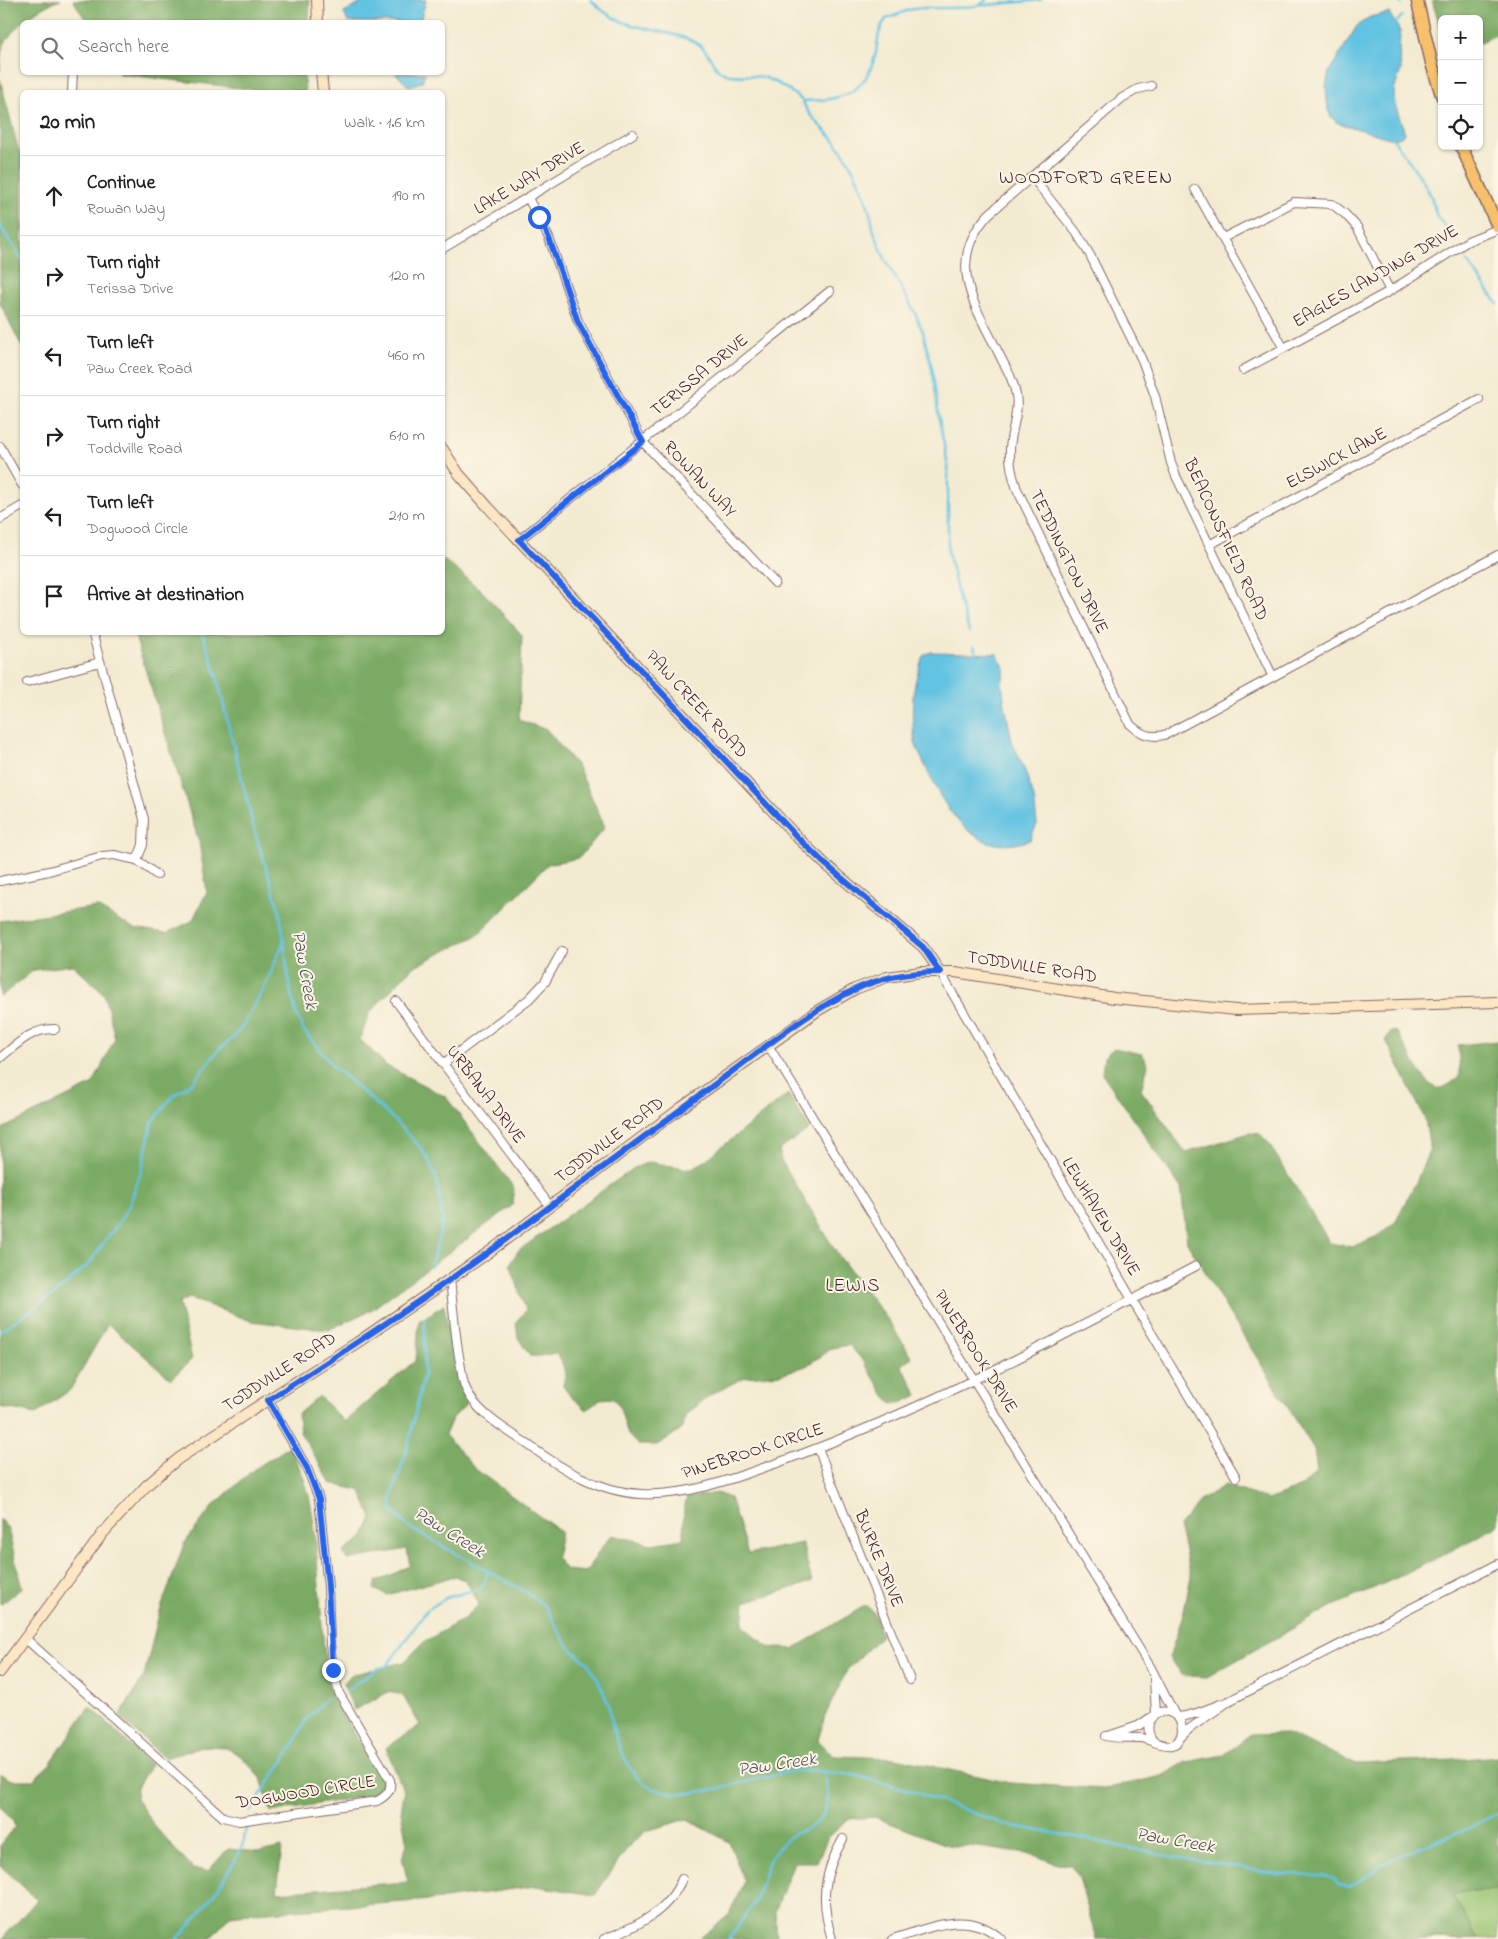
<!DOCTYPE html>
<meta charset="utf-8">
<style>
:root{--surface:#fff;--page:#f6f6f6;--text:#202124;--muted:#757577;--line:#e0e0e0}
body{margin:0;font-family:"Indie Flower",sans-serif;background:var(--page);color:var(--text)}
.controls{position:absolute;right:15px;top:15px;display:grid;overflow:hidden;border-radius:8px;box-shadow:0 1px 4px #0004}
.controls button{width:45px;height:45px;display:grid;place-items:center;padding:0;border:0;border-bottom:1px solid var(--line);background:var(--surface);color:var(--text);font:25px sans-serif}
.stop{position:absolute;width:15px;height:15px;margin:-11px;border:4px solid #2563eb;border-radius:50%;background:#fff}
.stop.end{background:#2563eb;border-color:#fff;box-shadow:0 1px 5px #0008}
.list{margin:0;padding:0;list-style:none}
h2{display:flex;justify-content:space-between;align-items:center;height:65px;margin:0;padding:0 20px;font-size:21px}
h2 small{font-size:16px;font-weight:400;color:var(--muted)}
.list li{display:grid;grid-template-columns:32px 1fr auto;gap:15px;align-items:center;box-sizing:border-box;height:80px;padding:0 20px;border-top:1px solid var(--line)}
.list b{display:block;font-size:19px;white-space:nowrap}
.list p{margin:0;font-size:16px;white-space:nowrap;color:var(--muted)}
.list em{font-size:16px;font-style:normal;color:var(--muted)}
.icon{flex:none;width:28px;height:28px;fill:none;stroke:currentColor;stroke-width:2;stroke-linecap:round;stroke-linejoin:round}
.map{position:relative;flex:none;width:1498px;height:1939px;overflow:hidden}
.search{position:absolute;background:var(--surface);box-shadow:0 1px 4px #0004;left:20px;top:20px;width:425px;height:55px;display:flex;align-items:center;gap:12px;box-sizing:border-box;padding:0 18px;border-radius:8px;color:var(--muted);font-size:19px}
.panel{position:absolute;background:var(--surface);box-shadow:0 1px 4px #0004;left:20px;top:90px;width:425px;height:545px;border-radius:8px}
.map>svg:first-child{display:block}
.green{fill:#99c471;stroke:#72724e}
.forest{fill:#7aaa63;stroke:#626447}
.water{fill:#64c3e2;stroke:#577186}
.lines{fill:none;stroke-linecap:round;stroke-linejoin:round}
.stream{stroke:#64c3e2;stroke-width:2.5}
.street-casing{stroke:#856665;stroke-width:10}
.secondary-casing{stroke:#856665;stroke-width:12}
.primary-casing{stroke:#856665;stroke-width:14}
.street{stroke:#fff;stroke-width:8}
.secondary{stroke:#fce6c4;stroke-width:10}
.primary{stroke:#f7c06c;stroke-width:11}
.route{stroke:#2563eb;stroke-width:6}
.labels{text-anchor:middle;dominant-baseline:central;stroke-width:4;stroke-linejoin:round;paint-order:stroke}
.street-label{font-size:18px;fill:#4a1f2b;stroke:#fcf5e5}
.neighbourhood-label{font-size:19px;letter-spacing:1px;fill:#4a1f2b;stroke:#fcf5e5}
.water-label{font-size:19px;font-style:italic;fill:#525062;stroke:#fcf5e5}
</style>
<div class="map">
<svg width="1498" height="1939" viewBox="0 0 1498 1939">
<rect width="100%" height="100%" fill="#fcf5e5"/>
<filter id="ink" filterUnits="userSpaceOnUse"><feTurbulence type="fractalNoise" baseFrequency=".02" numOctaves="2"/><feDisplacementMap in="SourceGraphic" scale="10" xChannelSelector="R" yChannelSelector="G"/><feConvolveMatrix kernelMatrix="1 2 1 2 8 2 1 2 1" color-interpolation-filters="sRGB"/></filter>
<filter id="wash" filterUnits="userSpaceOnUse"><feTurbulence type="fractalNoise" baseFrequency=".0096" numOctaves="4" result="noise"/><feDisplacementMap in="SourceGraphic" scale="20" xChannelSelector="R" yChannelSelector="G"/><feGaussianBlur stdDeviation="1.12" result="paint"/><feColorMatrix in="noise" values="0 0 0 0 0 0 0 0 0 0 0 0 0 0 0 0 0 1.4 0 .05"/><feComposite in="paint" operator="in"/></filter>
<g filter="url(#wash)">
<rect width="100%" height="100%" fill="#f3ebd1"/>
<path class="green" d="M1498,1842V1939H1301Z"/>
<path class="forest" d="M0,0H61C42,4 10,29 3,47C0,54 1,64 0,71Z
M73,0H310L309,22H87Z
M1432,0H1498V34L1479,43V19H1442V34Z
M118,73H304L305,92H276L119,74Z
M0,79L18,148L22,156V347L0,303Z
M443,559L481,590L522,635L519,720L547,730L578,767L605,827L579,858L548,864L478,935L413,967L370,1012L360,1039L387,1066L446,1097L514,1188L513,1205L371,1310L328,1330L251,1321L189,1298L179,1303L192,1359L171,1379L108,1324L70,1390L36,1414L0,1407V1130L93,1084L115,1038L104,994L73,965L34,970L0,997V921L97,907L133,928L167,933L192,921L207,892L199,842L134,633L442,632Z
M1391,1031L1397,1032C1404,1044 1423,1081 1434,1087C1442,1092 1455,1081 1460,1075L1458,1045L1498,1041V1526L1412,1571L1327,1609L1207,1677L1184,1676L1169,1658L1184,1611L1191,1576L1179,1526L1201,1500L1225,1485L1268,1500L1301,1487L1317,1472L1314,1449L1229,1313L1187,1242L1181,1188L1102,1073L1104,1057L1114,1048L1142,1054L1148,1065L1141,1090L1186,1153L1249,1133L1260,1134L1268,1142L1330,1243L1352,1247L1380,1235L1395,1222L1415,1184L1430,1149L1425,1119L1386,1040Z
M788,1094L810,1129L779,1150L781,1160L836,1252L888,1320L912,1357L901,1365L918,1395L903,1402L893,1404L885,1396L864,1362L849,1345L833,1348L806,1366L781,1374L745,1377L710,1395L688,1413L681,1430L657,1445H638L628,1435L619,1405L612,1398L600,1399L587,1410L571,1397L563,1386C566,1373 565,1363 555,1353L540,1356H530L518,1338L516,1323L526,1310L510,1264L518,1251L634,1168L649,1162L689,1169L702,1163Z
M444,1305L455,1369L467,1403L452,1419L445,1435L475,1469L561,1532L556,1557L566,1570L586,1572L601,1548L612,1535L652,1544L683,1539L684,1508L687,1498L717,1493L730,1498L748,1554L802,1543L812,1582L745,1602L743,1626L768,1647L793,1649L866,1605L875,1614L881,1636L847,1670L825,1716L818,1740L834,1756L896,1758L1010,1783L1104,1789L1162,1776L1186,1762L1224,1755L1251,1735L1287,1734L1357,1764L1453,1760L1498,1756V1890L1468,1891L1453,1895L1476,1937L1479,1939H1096L1079,1877L1070,1865L1057,1864L1034,1855L971,1846H950L874,1817L848,1819L827,1839L817,1862H794L775,1912L777,1939H699L729,1915L744,1881L729,1842L687,1819L646,1831L629,1846L595,1895L535,1886L444,1899L255,1913L230,1916L210,1939H2L37,1900L0,1865V1846L15,1827L12,1819L0,1808V1774L12,1780H33L50,1764L90,1706L151,1765L137,1787L136,1799L156,1828L179,1854L193,1869L208,1871L228,1849L260,1852L282,1847L277,1892L408,1882L402,1858L407,1844L401,1812L404,1792L386,1748L420,1725L403,1696L390,1691L354,1710L343,1684L351,1675L404,1662L424,1642L465,1618L479,1604L466,1581L455,1576L387,1595L374,1589L376,1582L410,1566L407,1549L347,1560L343,1552L363,1538L372,1518L361,1491L331,1483L300,1432L298,1414L319,1396L344,1422L416,1360L419,1321Z
M289,1447C313,1485 315,1529 318,1573C321,1610 323,1647 328,1684L336,1704L379,1773L383,1784L380,1790L371,1795L271,1812L261,1778L241,1756L225,1747L205,1746L165,1758L119,1717L144,1676L159,1614L184,1544L213,1506L253,1470Z
M0,1519L8,1529L22,1588L0,1605Z"/>
<path class="water" d="M366,0H426L420,22H348L344,13Z
M1389,13L1400,31L1399,52L1401,70L1394,90L1395,105L1405,133L1401,137L1393,139L1338,123L1331,117L1328,110L1326,87L1329,72L1357,26L1370,17Z
M395,73H425L422,82L408,86Z
M931,652L997,654L1005,669L1002,684L1005,706L1012,741L1025,771L1034,798L1037,824L1030,840C977,860 947,813 928,772C924,762 917,751 915,741C910,712 912,682 924,655Z"/>
<g class="lines">
<path class="stream" d="M591,0C623,34 658,25 695,42C710,49 712,70 726,74C735,77 747,75 756,76C771,77 792,92 803,101C806,115 825,129 834,140C854,165 869,200 874,232L885,259L915,313L923,332L932,368L939,419L948,466V552L959,599L969,631
M1400,0L1401,4
M981,4L987,0
M1395,24L1402,16
M803,101C842,100 866,95 876,52C878,40 878,29 886,19L909,10L920,8H956L1041,0
M1392,137L1421,178L1431,196L1437,217L1453,235
M0,226L22,259
M1467,261L1498,304
M202,632L215,670L254,829L280,912L290,990L297,1016L304,1031L333,1066L391,1117L420,1147L429,1161L436,1177L443,1220L431,1267
M974,646L977,655
M425,1318L424,1374L406,1454L394,1488L391,1499L393,1512L410,1528L524,1591L545,1606L563,1638L573,1651L588,1663L598,1680L609,1705L613,1728L620,1749L631,1770L641,1782L653,1789L674,1793H691L721,1788L787,1772L811,1770L854,1775L906,1789L1007,1825L1087,1839L1151,1853L1279,1874L1323,1875L1334,1879L1340,1885L1350,1887L1359,1882L1377,1868L1397,1857L1471,1827L1498,1813
M0,1331L55,1294L90,1263L106,1239L119,1223L130,1203L141,1172L152,1123L172,1097L194,1081L220,1048L232,1039L244,1024L267,982L283,943
M347,1690L376,1669L387,1666L427,1610L446,1598L481,1588L485,1582L487,1570
M250,1811L293,1746L305,1721L327,1698
M177,1939C198,1919 231,1872 242,1846C245,1840 245,1833 246,1826
M729,1939L756,1900L769,1861C774,1852 782,1843 789,1837C795,1832 803,1831 810,1827C832,1815 829,1791 824,1772"/>
</g>
</g>
<g filter="url(#ink)">
<g class="lines">
<g class="street-casing">
<path id="street" d="M1151,86L1138,89L1122,98L989,214C942,264 978,310 1002,360C1008,371 1014,382 1016,395C1019,410 1013,425 1011,440C1008,457 1011,473 1017,489L1130,724C1141,735 1152,739 1167,734L1498,555
M72,92L73,72
M1032,177L1076,232L1090,255L1142,360L1155,396L1171,463L1176,476L1273,677
M1195,189L1283,347
M528,198L549,238L578,321L643,442L775,583
M1223,238L1294,202L1332,204L1345,214L1357,227L1390,291
M442,249L633,134
M1243,370L1390,291L1468,241L1498,229
M0,446L22,485
M0,519L22,506
M519,540L830,291
M1209,545L1479,399
M92,632L144,819L143,845L137,860
M27,682L100,662
M0,881L49,871L102,856L114,855L137,860L157,875
M940,972L1236,1477
M396,1001L550,1206
M768,1045L1151,1668L1175,1715
M0,1058C16,1045 32,1028 55,1029
M443,1064L529,999L545,982L562,951
M450,1279C453,1307 455,1335 460,1362C462,1371 462,1381 466,1389C477,1414 506,1429 527,1444C560,1468 599,1492 641,1494C688,1497 737,1477 780,1462C924,1410 1060,1338 1196,1266
M818,1448L910,1680
M25,1638L223,1817L239,1821L377,1801C386,1796 392,1791 390,1780L339,1693L333,1670L330,1644L328,1587L319,1499L307,1468L268,1400
M1154,1678L1156,1714
M1177,1717C1197,1716 1209,1707 1227,1702L1498,1564
M1106,1736C1118,1739 1129,1737 1141,1738C1154,1740 1178,1757 1182,1731C1182,1725 1180,1720 1177,1717C1160,1701 1138,1723 1154,1742
M1108,1736L1138,1726L1150,1718
M1181,1737L1189,1729L1225,1704
M604,1939C636,1927 668,1912 682,1879
M832,1939C820,1901 823,1874 843,1839
M893,1939C931,1928 968,1908 1001,1939"/>
</g>
<g class="secondary-casing">
<path id="secondary" d="M317,0L318,22
M321,72L323,92
M442,448L459,474L489,508L798,838L824,863L923,947L940,972
M0,1672L103,1533L147,1485L178,1459L246,1414L358,1342L485,1255L681,1108L817,1011L855,989L887,977L921,972H955L1114,998L1236,1010L1498,1002"/>
</g>
<g class="primary-casing">
<path id="primary" d="M1417,0L1432,65L1442,96
M1461,146L1498,227"/>
</g>
<use href="#street" class="street"/>
<use href="#secondary" class="secondary"/>
<use href="#primary" class="primary"/>
</g>
</g>
<g class="lines" filter="url(#ink)">
<path class="route" d="M333,1670L328,1586L319,1499L307,1468L268,1400C342,1353 415,1305 486,1254C568,1194 648,1133 730,1073C767,1046 812,1009 854,990C881,977 910,972 940,972L923,947L824,863L798,838L519,540L643,442L578,322L549,238L539,217"/>
</g>
<g class="labels">
<g class="street-label">
<text transform="translate(530 179) rotate(-31)">LAKE WAY DRIVE</text>
<text transform="translate(1376 277) rotate(-30)">EAGLES LANDING DRIVE</text>
<text transform="translate(700 376) rotate(-39)">TERISSA DRIVE</text>
<text transform="translate(1337 459) rotate(-28)">ELSWICK LANE</text>
<text transform="translate(699 480) rotate(47)">ROWAN WAY</text>
<text transform="translate(1225 540) rotate(65)">BEACONSFIELD ROAD</text>
<text transform="translate(1068 562) rotate(64)">TEDDINGTON DRIVE</text>
<text transform="translate(696 705) rotate(47)">PAW CREEK ROAD</text>
<text transform="translate(1032 968) rotate(9)">TODDVILLE ROAD</text>
<text transform="translate(485 1095) rotate(53)">URBANA DRIVE</text>
<text transform="translate(610 1141) rotate(-37)">TODDVILLE ROAD</text>
<text transform="translate(1100 1217) rotate(59)">LEWHAVEN DRIVE</text>
<text transform="translate(975 1352) rotate(58)">PINEBROOK DRIVE</text>
<text transform="translate(280 1373) rotate(-33)">TODDVILLE ROAD</text>
<text transform="translate(753 1452) rotate(-18)">PINEBROOK CIRCLE</text>
<text transform="translate(878 1559) rotate(68)">BURKE DRIVE</text>
<text transform="translate(306 1793) rotate(-9)">DOGWOOD CIRCLE</text>
</g>
<g class="neighbourhood-label">
<text x="1086" y="178">WOODFORD GREEN</text>
<text x="853" y="1286">LEWIS</text>
</g>
<g class="water-label">
<text transform="translate(304 970) rotate(80)">Paw Creek</text>
<text transform="translate(449 1533) rotate(32)">Paw Creek</text>
<text transform="translate(777 1765) rotate(-8)">Paw Creek</text>
<text transform="translate(1175 1841) rotate(10)">Paw Creek</text>
</g>
</g>
</svg>
<div class="controls">
<button>+</button>
<button>−</button>
<button><svg class="icon" aria-label="locate" viewBox="0 0 24 24"><circle cx="12" cy="12" r="6"/><path d="M12 2v4M12 18v4M2 12h4M18 12h4"/></svg></button>
</div>
<div class="stop" style="left:539px;top:217px"></div>
<div class="stop end" style="left:333px;top:1670px"></div>
<div class="search"><svg class="icon" aria-label="search" viewBox="0 0 24 24"><circle cx="10" cy="10" r="6"/><path d="M15 15l6 6"/></svg>Search here</div>
<section class="panel">
<h2>20 min<small>Walk · 1.6 km</small></h2>
<ul class="list">
<li><svg class="icon" aria-label="ahead" viewBox="0 0 24 24"><path d="M12 20V5M6 11l6-6 6 6"/></svg><div><b>Continue</b><p>Rowan Way</p></div><em>190 m</em></li>
<li><svg class="icon" aria-label="right" viewBox="0 0 24 24"><path d="M7 20v-9h11M14 6l5 5-5 5"/></svg><div><b>Turn right</b><p>Terissa Drive</p></div><em>120 m</em></li>
<li><svg class="icon" aria-label="left" viewBox="0 0 24 24"><path d="M17 20v-9H6M10 6l-5 5 5 5"/></svg><div><b>Turn left</b><p>Paw Creek Road</p></div><em>460 m</em></li>
<li><svg class="icon" aria-label="right" viewBox="0 0 24 24"><path d="M7 20v-9h11M14 6l5 5-5 5"/></svg><div><b>Turn right</b><p>Toddville Road</p></div><em>610 m</em></li>
<li><svg class="icon" aria-label="left" viewBox="0 0 24 24"><path d="M17 20v-9H6M10 6l-5 5 5 5"/></svg><div><b>Turn left</b><p>Dogwood Circle</p></div><em>210 m</em></li>
<li><svg class="icon" aria-label="arrive" viewBox="0 0 24 24"><path d="M6 21V4h12l-3 4 3 4H6"/></svg><div><b>Arrive at destination</b></div></li>
</ul>
</section>
</div>
